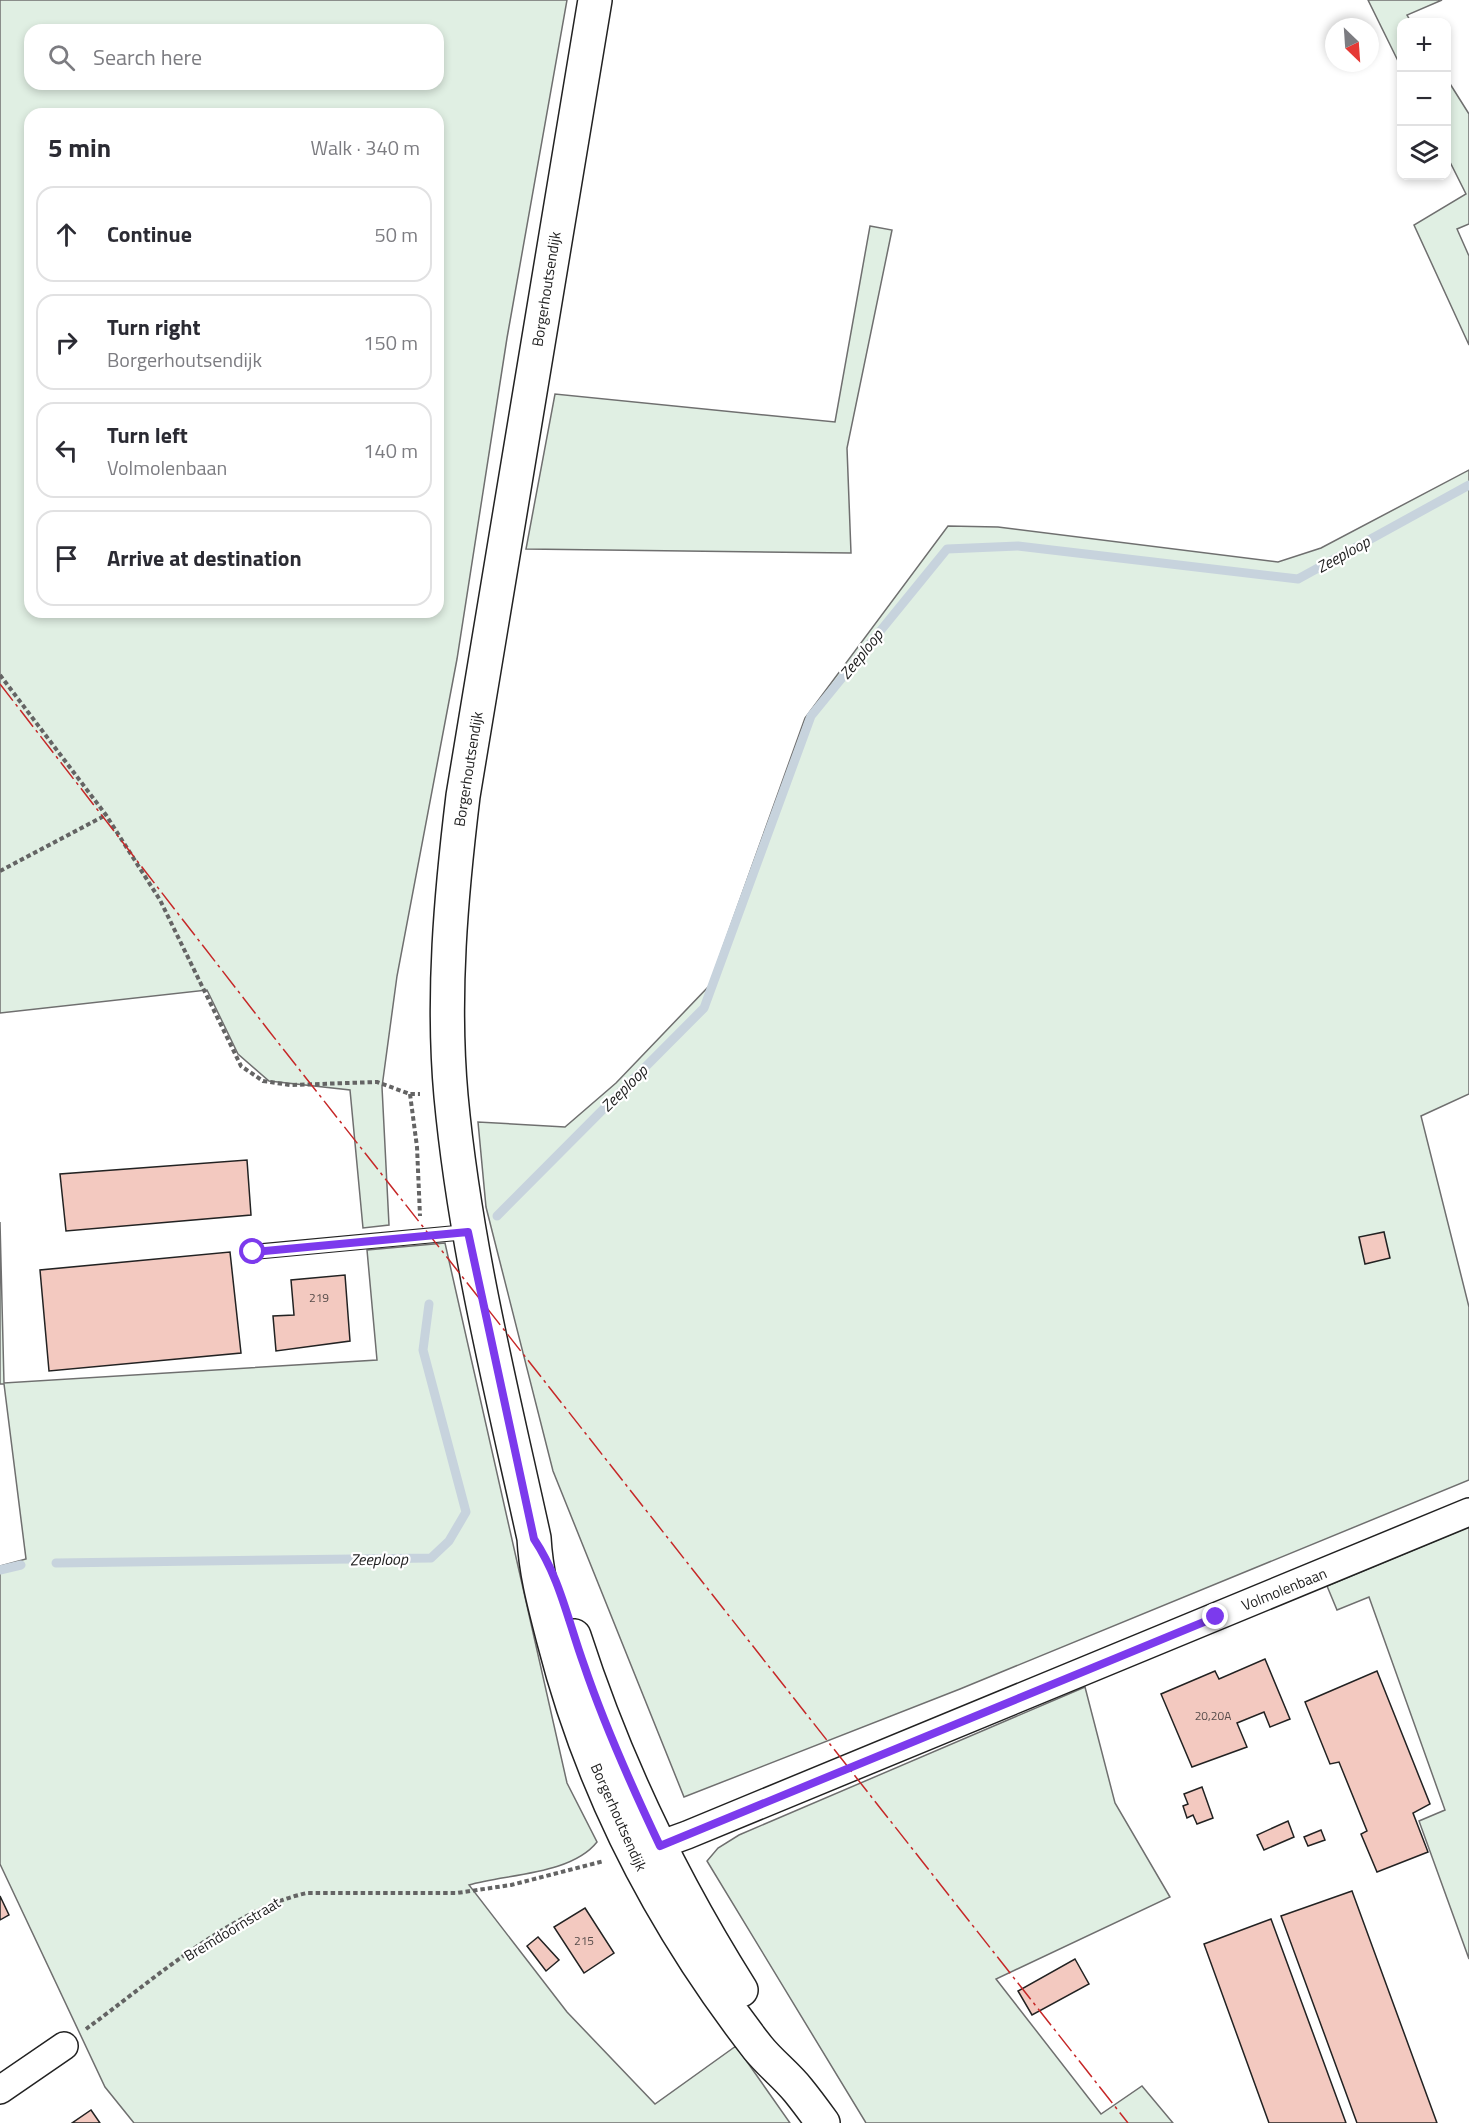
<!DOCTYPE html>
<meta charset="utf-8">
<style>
:root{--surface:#fff;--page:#f7f7f7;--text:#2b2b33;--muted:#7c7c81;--line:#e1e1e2}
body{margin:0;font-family:"Titillium Web",sans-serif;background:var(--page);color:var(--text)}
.controls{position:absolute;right:18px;top:18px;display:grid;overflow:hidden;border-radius:12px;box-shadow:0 3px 9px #0003}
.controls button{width:54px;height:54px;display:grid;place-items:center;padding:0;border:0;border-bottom:2px solid var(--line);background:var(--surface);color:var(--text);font:30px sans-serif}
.compass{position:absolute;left:1325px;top:18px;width:54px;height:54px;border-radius:50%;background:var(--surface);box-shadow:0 3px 9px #0003;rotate:155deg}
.stop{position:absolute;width:18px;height:18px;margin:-14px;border:4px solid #7c3aed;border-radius:50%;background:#fff}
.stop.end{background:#7c3aed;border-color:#fff;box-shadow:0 2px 6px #0008}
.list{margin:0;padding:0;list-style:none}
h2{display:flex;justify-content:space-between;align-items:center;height:78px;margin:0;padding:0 24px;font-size:26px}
h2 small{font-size:20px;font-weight:400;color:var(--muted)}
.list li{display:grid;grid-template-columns:39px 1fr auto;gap:18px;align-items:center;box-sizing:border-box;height:96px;margin:0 12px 12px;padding:0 12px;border:2px solid var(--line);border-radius:18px}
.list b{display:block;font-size:22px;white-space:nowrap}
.list p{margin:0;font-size:20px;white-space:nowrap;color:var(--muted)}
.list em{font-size:20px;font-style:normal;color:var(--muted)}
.icon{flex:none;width:33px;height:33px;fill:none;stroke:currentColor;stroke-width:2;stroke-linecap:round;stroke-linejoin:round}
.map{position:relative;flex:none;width:1469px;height:2123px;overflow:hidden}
.search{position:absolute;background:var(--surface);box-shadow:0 3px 9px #0003;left:24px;top:24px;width:420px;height:66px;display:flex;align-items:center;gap:15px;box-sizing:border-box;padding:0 21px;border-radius:18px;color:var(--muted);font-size:22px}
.panel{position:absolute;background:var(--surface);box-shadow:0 3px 9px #0003;left:24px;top:108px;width:420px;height:510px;border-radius:18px}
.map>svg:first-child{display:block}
.green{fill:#e0efe3;stroke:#6f6f6f;stroke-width:1.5;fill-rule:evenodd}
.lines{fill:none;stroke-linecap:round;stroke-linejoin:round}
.stream{stroke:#c7d3dd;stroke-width:9}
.building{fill:#f3c9c0;stroke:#222;stroke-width:1.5}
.service-casing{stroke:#222;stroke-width:16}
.minor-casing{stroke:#222;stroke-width:30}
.secondary-casing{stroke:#222;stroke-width:36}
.path{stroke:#646464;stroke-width:4;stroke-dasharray:4.5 3;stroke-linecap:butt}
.service{stroke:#fff;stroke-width:14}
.minor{stroke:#fff;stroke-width:27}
.secondary{stroke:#fff;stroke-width:33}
.power{stroke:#c62828;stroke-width:1.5;stroke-dasharray:21 4.5 3 4.5;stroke-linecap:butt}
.route{stroke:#7c3aed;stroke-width:8}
.labels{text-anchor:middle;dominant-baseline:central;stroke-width:4.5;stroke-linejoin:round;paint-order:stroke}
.number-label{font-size:12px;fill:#564c4a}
.street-label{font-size:15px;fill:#222;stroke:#fff}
.water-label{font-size:16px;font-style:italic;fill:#222;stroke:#fff}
</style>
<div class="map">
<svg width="1469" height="2123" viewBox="0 0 1469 2123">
<rect width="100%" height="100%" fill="#fff"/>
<path class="green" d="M0,0H567L507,338L457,659L397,976L382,1087L389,1225L363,1228L350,1090L269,1081L238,1054L207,990L0,1013ZM30,30H438V84H30ZM30,114H438V612H30Z
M1368,0H1442L1407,15L1411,22H1402L1401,67Z
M1447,79L1469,114V224L1457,229L1469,256V345L1414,225L1466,194L1447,156Z
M870,226L892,230L847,448L851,553L526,549L555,394L835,422Z
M1469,470V1094L1421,1116L1469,1307V1480L960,1689L684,1797L553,1471L486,1207L478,1122L565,1127L616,1083L709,986L805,718L948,526L998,527L1278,562L1321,548Z
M0,1222L4,1383L377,1360L367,1250L445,1243L567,1783L597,1842C571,1875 505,1874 469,1885L567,2012L655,2104L736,2046L790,2123H134L105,2087L0,1864V1566L26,1559L4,1384H0Z
M1469,1527V1959L1419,1821L1445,1810L1369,1597L1337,1610L1327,1586Z
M1085,1687L1115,1803L1170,1897L996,1979L1101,2114L1142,2086L1173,2123H866L707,1861L718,1848L739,1835Z"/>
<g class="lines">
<path class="stream" d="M497,1216L704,1008L811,716L947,549L1018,546L1298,579L1469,485
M56,1563L431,1558L449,1541L466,1512L423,1350L429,1304
M0,1570L21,1565"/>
</g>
<path class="building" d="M247,1160L251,1215L66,1231L60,1174Z
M1384,1232L1390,1258L1365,1264L1359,1237Z
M230,1252L241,1353L49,1371L40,1270Z
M345,1275L350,1341L276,1351L273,1316L294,1315L291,1280Z
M1265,1659L1290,1719L1270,1727L1264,1712L1237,1723L1247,1747L1192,1767L1161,1694L1215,1671L1219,1679Z
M1377,1671L1430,1804L1413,1813L1428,1852L1377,1872L1361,1834L1367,1831L1339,1762L1330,1764L1305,1702Z
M1202,1787L1213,1818L1197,1824L1193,1815L1187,1818L1183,1806L1188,1804L1184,1794Z
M1288,1821L1294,1837L1264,1850L1257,1835Z
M1321,1830L1325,1840L1308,1846L1304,1837Z
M1352,1891L1437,2123H1357L1281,1916Z
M0,1896L9,1915L0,1920Z
M585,1908L614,1953L584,1973L554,1927Z
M1271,1919L1346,2123H1269L1204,1944Z
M538,1937L559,1960L546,1971L527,1946Z
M1075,1959L1089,1984L1032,2015L1018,1991Z
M91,2110L100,2123H72Z"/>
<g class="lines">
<g class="service-casing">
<path id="service" d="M253,1252L467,1232"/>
</g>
<g class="minor-casing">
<path id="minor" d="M640,1852L687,1835L1469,1512
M0,2090L64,2046"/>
</g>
<g class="secondary-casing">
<path id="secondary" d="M595,0L463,796C451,895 442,996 451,1096C465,1246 502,1392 534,1538C536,1574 545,1606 554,1641C592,1790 663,1926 758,2048C770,2063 786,2075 798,2090C807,2101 815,2112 823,2123
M574,1636C614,1760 671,1879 741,1990"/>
</g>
<path class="path" d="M0,675L106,815L160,900L241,1066L263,1081L290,1085L377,1082L410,1094H420
M0,871L106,815
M410,1094L417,1147L420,1216
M86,2029C148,1984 232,1909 307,1893H457L511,1885L604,1861"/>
<use href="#service" class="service"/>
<use href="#minor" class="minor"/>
<use href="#secondary" class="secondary"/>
<path class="power" d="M0,684L269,1031L1128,2123"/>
</g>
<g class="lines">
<path class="route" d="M253,1252L468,1232L534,1539C560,1578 568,1621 584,1665C605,1727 632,1787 660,1846L1216,1617"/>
</g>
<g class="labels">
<g class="number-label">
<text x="319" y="1297">219</text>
<text x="1213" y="1715">20,20A</text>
<text x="584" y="1940">215</text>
</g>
<g class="street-label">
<text transform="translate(546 289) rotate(-81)">Borgerhoutsendijk</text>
<text transform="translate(468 769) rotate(-81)">Borgerhoutsendijk</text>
<text transform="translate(1284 1589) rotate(-22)">Volmolenbaan</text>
<text transform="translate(619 1817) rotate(66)">Borgerhoutsendijk</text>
<text transform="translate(232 1929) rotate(-31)">Bremdoornstraat</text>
</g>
<g class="water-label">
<text transform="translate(1343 554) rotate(-29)">Zeeploop</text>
<text transform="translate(861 654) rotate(-51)">Zeeploop</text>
<text transform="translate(624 1088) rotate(-45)">Zeeploop</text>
<text transform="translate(379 1559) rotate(-1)">Zeeploop</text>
</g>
</g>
</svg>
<div class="controls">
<button>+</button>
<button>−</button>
<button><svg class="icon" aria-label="layers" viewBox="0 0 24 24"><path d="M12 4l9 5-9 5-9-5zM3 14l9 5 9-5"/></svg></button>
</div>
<svg class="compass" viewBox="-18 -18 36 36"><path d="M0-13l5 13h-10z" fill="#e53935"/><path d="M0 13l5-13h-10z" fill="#7c7c81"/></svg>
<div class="stop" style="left:253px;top:1252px"></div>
<div class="stop end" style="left:1216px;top:1617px"></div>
<div class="search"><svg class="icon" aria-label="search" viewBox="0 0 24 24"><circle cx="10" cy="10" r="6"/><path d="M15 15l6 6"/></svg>Search here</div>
<section class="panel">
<h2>5 min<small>Walk · 340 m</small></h2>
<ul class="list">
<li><svg class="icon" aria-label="ahead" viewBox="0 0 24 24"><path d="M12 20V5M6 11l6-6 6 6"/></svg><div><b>Continue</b></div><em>50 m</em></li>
<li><svg class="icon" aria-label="right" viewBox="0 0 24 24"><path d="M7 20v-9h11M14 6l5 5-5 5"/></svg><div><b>Turn right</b><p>Borgerhoutsendijk</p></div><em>150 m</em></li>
<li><svg class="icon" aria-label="left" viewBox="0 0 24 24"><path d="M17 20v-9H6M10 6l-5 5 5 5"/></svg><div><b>Turn left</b><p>Volmolenbaan</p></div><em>140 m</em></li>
<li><svg class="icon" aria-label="arrive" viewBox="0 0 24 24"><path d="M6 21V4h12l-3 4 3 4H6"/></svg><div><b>Arrive at destination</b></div></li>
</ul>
</section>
</div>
